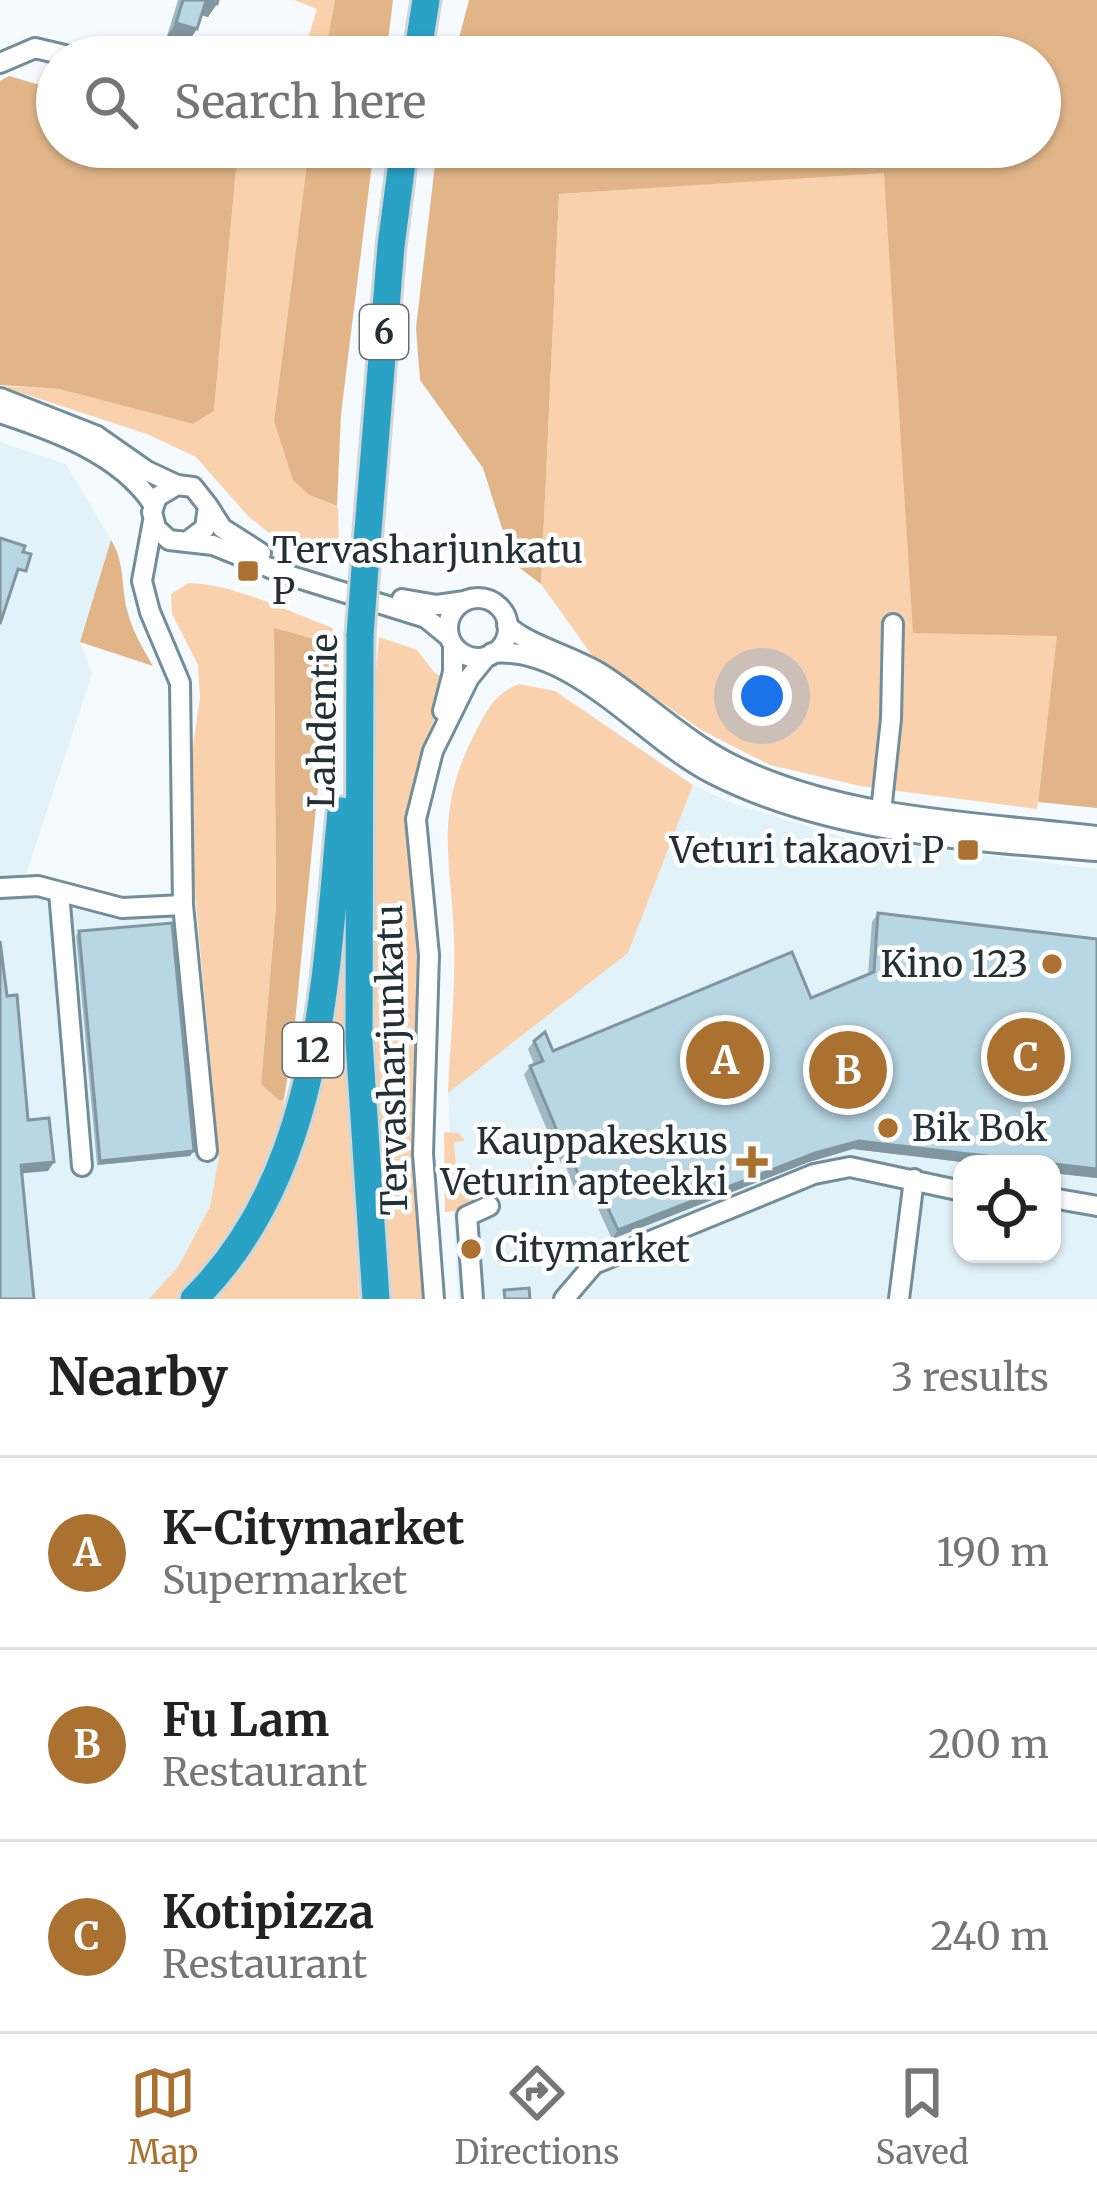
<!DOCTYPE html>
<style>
:root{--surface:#fff;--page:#f2f2f2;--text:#222;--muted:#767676;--line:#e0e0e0;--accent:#ab7131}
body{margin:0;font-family:Merriweather,serif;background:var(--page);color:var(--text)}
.controls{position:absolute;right:36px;bottom:36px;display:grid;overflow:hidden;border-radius:24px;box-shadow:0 3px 9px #0004}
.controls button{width:108px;height:108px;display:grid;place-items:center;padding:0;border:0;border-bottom:3px solid var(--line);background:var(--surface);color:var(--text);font:60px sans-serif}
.you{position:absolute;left:762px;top:696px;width:42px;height:42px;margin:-30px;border:9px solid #fff;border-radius:50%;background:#1a73e8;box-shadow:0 0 0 18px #1a73e833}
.badge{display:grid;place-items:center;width:78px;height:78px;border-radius:50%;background:var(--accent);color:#fff;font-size:39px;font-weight:700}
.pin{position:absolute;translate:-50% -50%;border:6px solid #fff;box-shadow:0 3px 12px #0006}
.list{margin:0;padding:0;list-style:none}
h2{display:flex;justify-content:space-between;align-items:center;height:156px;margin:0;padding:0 48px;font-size:51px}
h2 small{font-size:39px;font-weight:400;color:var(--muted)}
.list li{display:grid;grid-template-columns:78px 1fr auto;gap:36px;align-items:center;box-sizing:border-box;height:192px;padding:0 48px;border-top:3px solid var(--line)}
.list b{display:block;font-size:45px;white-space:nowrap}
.list p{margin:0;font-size:39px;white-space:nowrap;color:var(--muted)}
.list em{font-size:39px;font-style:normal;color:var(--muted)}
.icon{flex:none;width:66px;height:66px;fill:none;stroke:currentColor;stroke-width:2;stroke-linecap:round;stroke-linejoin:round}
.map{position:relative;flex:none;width:1097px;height:1299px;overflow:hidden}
.search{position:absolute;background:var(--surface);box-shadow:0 3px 9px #0004;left:36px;right:36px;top:36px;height:132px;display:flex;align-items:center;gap:30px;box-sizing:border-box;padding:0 42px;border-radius:66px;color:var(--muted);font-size:45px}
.sheet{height:732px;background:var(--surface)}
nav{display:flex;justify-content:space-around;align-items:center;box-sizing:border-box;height:168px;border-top:3px solid var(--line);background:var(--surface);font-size:33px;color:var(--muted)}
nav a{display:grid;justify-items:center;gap:6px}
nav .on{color:var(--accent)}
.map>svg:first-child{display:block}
.built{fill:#e1f2f8;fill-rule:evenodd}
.green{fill:#f9d2ad}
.forest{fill:#e2b588}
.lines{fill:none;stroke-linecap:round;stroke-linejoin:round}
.minor-casing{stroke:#718e9a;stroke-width:24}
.highway-casing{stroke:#d3d6d6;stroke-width:33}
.minor{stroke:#fff;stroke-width:18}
.highway{stroke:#2aa2c6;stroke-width:27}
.highway-bridge-casing{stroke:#d3d6d6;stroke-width:33;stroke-linecap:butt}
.highway-bridge{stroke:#2aa2c6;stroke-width:27}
.wall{fill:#9eb9c4}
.shaded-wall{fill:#8196a0}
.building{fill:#b8d7e4;stroke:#8196a0;stroke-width:3}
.poi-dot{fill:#ab7131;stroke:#fff;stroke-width:4.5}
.labels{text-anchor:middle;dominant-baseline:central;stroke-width:9;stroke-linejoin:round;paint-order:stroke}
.shield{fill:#fff;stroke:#656e71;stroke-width:3}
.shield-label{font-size:33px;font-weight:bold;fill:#233034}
.poi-label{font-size:36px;fill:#233034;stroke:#fff;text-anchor:start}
.street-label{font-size:36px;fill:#233034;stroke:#fff}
</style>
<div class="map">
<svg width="1097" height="1299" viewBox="0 0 1097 1299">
<rect width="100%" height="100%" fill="#f4fafd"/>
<path class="built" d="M0,442L66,464L111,540L80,642L92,674L26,874L0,877Z
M693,785L732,803L849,839L854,846L902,851L912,846L1097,869V1299H458L448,1093L628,953ZM962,1164H1052V1254H962Z
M28,891L97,914L139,918L196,916L219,1156L217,1183L210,1207L178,1267L149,1299H0V893Z"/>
<path class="green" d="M294,0H335L324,57H302L317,9Z
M238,147H309L274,421L309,495L338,507L339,546L314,553L269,533L248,516L196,457L147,434L0,386L59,389L193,424L214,411Z
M886,172L1058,634L1037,809L860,786L770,765L703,731L591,654L541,584L559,194Z
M188,583C236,584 288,612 333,628L332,644L274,629L276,906L261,1083L280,1101L284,1099C281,1175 233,1247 179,1299H149L178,1267L210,1207L219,1156L191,850L188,779L200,698L198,665L172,614L171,594Z
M379,637L417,650L435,673L446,679C436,725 413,765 408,812L422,974L412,1115L425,1299H392C374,1079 359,858 379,637Z
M519,684L555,691L693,785L628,953L448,1093C450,1041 456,988 454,936C450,851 434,811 477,729C488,708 496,693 519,684Z
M345,884L346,1035L359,1299H204L264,1222Z
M444,1132L459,1133L465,1141L454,1142L458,1192L470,1191L474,1201L457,1211L445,1212Z"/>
<path class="forest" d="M335,0H393L386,57H324Z
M469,0H1097V808L1038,802L1057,636L913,633L884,173L559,194L541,584L513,563L483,468L420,380L416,328L437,147H1040V57H454Z
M9,76L57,90V147H238L214,411L193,424L59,389L0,385V81Z
M309,147H374L341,414L337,506L309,495L293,480L274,421Z
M111,540C125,562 121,586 127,610C132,630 142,647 153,666L80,642Z
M274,628L332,644L293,1043L284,1099L280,1101L261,1084L276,906Z"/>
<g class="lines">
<g class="minor-casing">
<path id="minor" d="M0,63L35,48L73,57
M0,398L97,436L147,471L177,485
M0,413C55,431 120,454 153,504
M208,506L222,528L261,553
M153,521L142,581L150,612L180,683L183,905L207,1151
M188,541L205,528L208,506L193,487L177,485L157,497L152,512L156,528L169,540L213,545L285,574L426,618L448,636
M448 628a30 30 0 1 1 60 0a30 30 0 1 1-60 0Z
M402,599L437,605L465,601
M507,625C526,645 576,657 603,675C649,705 689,745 739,768C851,820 977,822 1097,836
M492,653C573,645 645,740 713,774C829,833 969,841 1097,851
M443,711L453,672V645
M880,821L891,719L893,624
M0,888L38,886L122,908L183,905
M59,892L82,1166
M1052,1198L1097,1206
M434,1299L423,1154L429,955L416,819L433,751L469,678L487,656
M473,1299L467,1216L489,1206
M564,1299L594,1264L814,1174L850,1167L962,1191
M899,1299L914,1179"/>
</g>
<g class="highway-casing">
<path id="highway" d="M417,57L426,0
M366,555L391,246L404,147
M360,635L359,1041L376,1299
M194,1299C322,1173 325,979 341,811"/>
</g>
<use href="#minor" class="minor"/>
<use href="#highway" class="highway"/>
<g class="highway-bridge-casing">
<path id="highway-bridge" d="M360,635L366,555"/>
</g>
<use href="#highway-bridge" class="highway-bridge"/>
</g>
<path class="wall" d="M178,0H218L208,17L201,15L197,29L188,42L167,36Z
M878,913L1097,939V1178L1052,1173V1164H979L853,1149L809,1162L612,1239L590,1191L577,1195L564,1162L561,1163L524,1075L530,1066L534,1064L528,1049L534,1041L553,1051L811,998L868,974L872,922Z
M79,931L190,1156L97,1165L76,936Z"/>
<path class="shaded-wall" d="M206,1L217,4L208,17L197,14Z
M176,23L197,29L188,42L167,36Z
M859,1141L1097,1169V1178L1052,1173V1164H979L853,1149L809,1162L612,1239L618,1230L815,1153Z
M194,1151L190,1156L97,1165L100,1161Z
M54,1162L48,1171L15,1174L21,1165Z
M596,1182L590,1191L577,1195L583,1186Z"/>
<path class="building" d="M183,0H218L217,4L206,1L197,29L176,23Z
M0,538L25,546L23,552L31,554L26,571L18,569L0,624Z
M878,913L1097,939V1169L859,1141L815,1153L618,1230L596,1182L583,1186L570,1154L567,1155L530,1066L543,1061L534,1041L545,1032L553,1051L792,952L811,998L874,972Z
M172,923L194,1151L100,1161L79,931Z
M0,941L7,996L17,995L28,1120L49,1118L54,1162L21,1165L34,1299H0Z
M529,1288L530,1299H505L504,1290Z"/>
<g class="poi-dot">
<rect x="236" y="559" width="24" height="24" rx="6"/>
<rect x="956" y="838" width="24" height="24" rx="6"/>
<circle cx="1052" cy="964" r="12"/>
<circle cx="888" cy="1128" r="12"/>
<path d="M746 1144h12v12h12v12h-12v12h-12v-12h-12v-12h12z"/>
<circle cx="471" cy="1249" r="12"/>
</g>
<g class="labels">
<g class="shield">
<rect x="360" y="305" width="48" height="54" rx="9"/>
<rect x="283" y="1023" width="60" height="54" rx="9"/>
</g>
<g class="shield-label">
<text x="384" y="332">6</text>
<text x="313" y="1050">12</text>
</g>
<g class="poi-label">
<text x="272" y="550">Tervasharjunkatu<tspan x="272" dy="41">P</tspan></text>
<text x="944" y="850" text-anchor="end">Veturi takaovi P</text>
<text x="1028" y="964" text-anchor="end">Kino 123</text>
<text x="912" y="1128">Bik Bok</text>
<text x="728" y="1141" text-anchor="end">Kauppakeskus<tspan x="728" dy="41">Veturin apteekki</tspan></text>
<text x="495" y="1249">Citymarket</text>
</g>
<g class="street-label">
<text transform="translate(323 721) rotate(-89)">Lahdentie</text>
<text transform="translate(392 1060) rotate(-91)">Tervasharjunkatu</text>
</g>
</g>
</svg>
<div class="controls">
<button><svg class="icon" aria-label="locate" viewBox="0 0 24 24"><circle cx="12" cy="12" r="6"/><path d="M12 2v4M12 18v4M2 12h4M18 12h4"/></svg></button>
</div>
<div class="you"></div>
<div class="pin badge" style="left:725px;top:1060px">A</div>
<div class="pin badge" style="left:848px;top:1070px">B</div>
<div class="pin badge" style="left:1026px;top:1057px">C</div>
<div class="search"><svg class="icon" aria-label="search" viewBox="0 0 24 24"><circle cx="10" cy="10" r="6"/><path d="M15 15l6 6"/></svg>Search here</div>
</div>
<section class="sheet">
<h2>Nearby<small>3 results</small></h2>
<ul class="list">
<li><span class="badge">A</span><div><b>K-Citymarket</b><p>Supermarket</p></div><em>190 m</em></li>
<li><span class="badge">B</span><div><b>Fu Lam</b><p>Restaurant</p></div><em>200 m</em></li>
<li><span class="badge">C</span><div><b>Kotipizza</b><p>Restaurant</p></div><em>240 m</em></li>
</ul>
</section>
<nav>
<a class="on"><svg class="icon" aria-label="map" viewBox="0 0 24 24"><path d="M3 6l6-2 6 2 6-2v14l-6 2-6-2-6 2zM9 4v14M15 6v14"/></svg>Map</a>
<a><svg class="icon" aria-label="directions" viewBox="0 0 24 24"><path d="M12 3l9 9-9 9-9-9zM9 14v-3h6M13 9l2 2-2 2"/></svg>Directions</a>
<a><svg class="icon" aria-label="saved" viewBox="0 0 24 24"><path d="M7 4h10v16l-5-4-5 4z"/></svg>Saved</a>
</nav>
